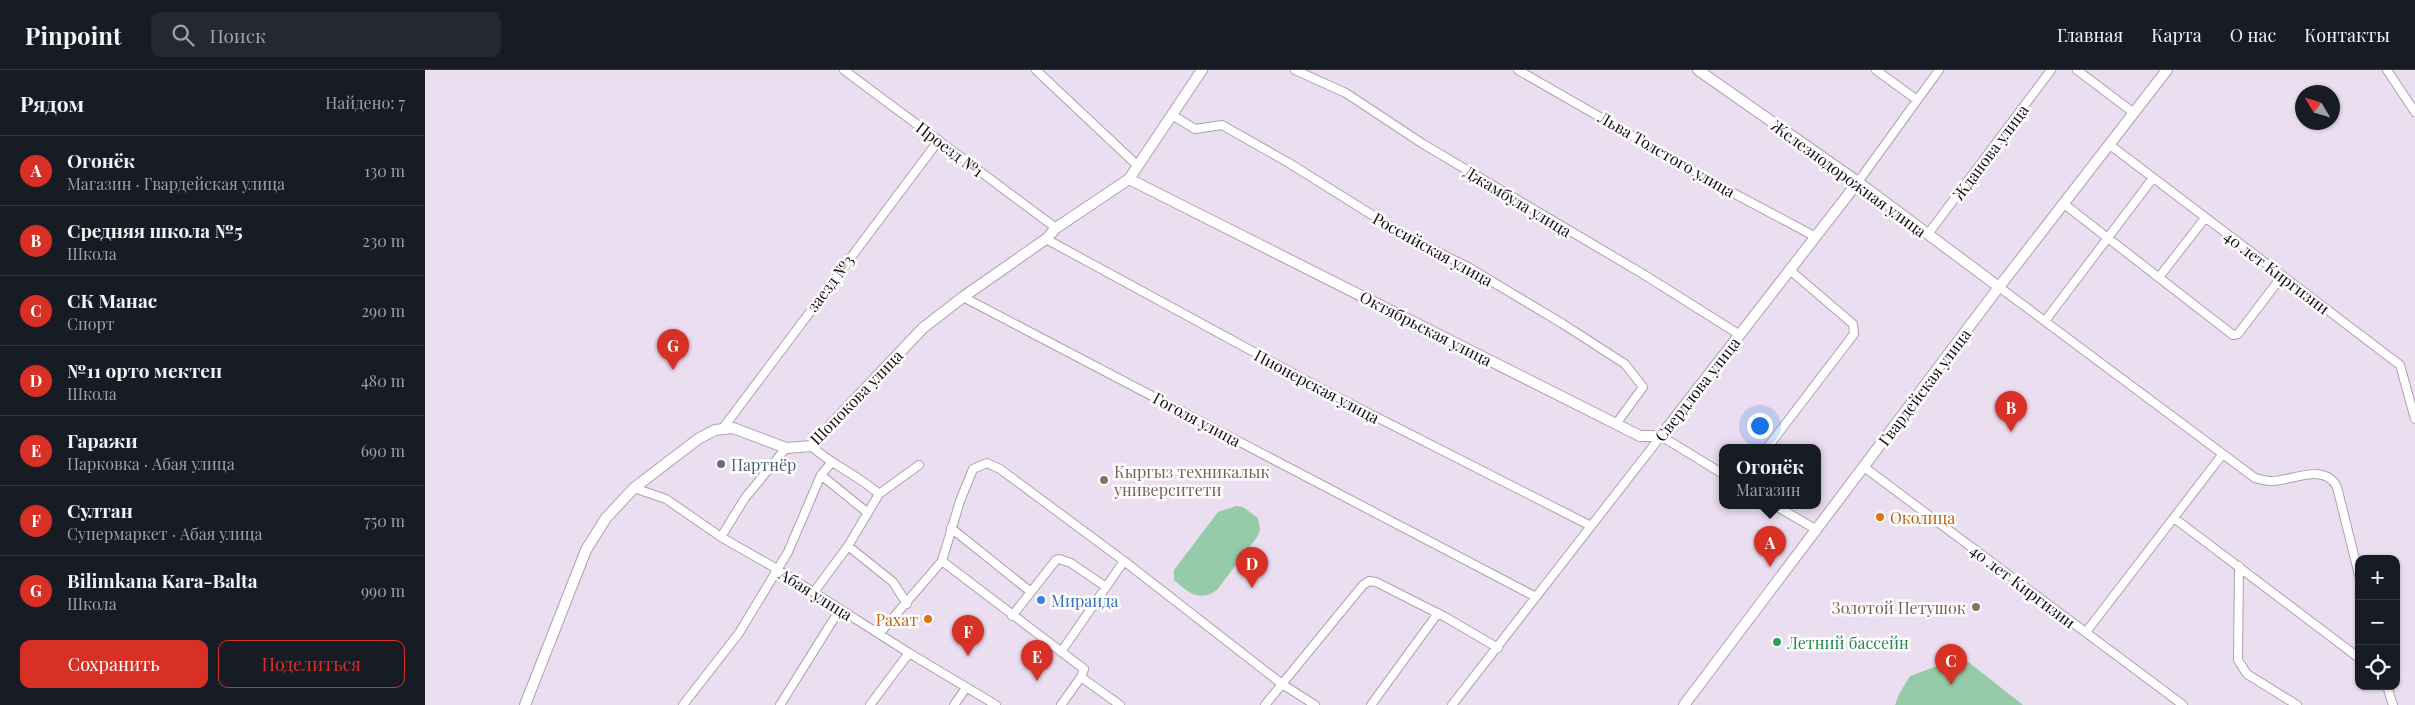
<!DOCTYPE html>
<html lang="ru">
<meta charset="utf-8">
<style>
:root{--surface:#171b24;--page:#242831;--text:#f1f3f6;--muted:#9ea1a6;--line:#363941;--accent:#d93025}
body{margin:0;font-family:"Playfair Display",serif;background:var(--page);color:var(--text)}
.controls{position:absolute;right:15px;bottom:15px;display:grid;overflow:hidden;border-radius:10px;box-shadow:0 1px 4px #0004}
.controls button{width:45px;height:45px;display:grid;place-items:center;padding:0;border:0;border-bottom:1px solid var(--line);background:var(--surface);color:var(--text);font:25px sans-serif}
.compass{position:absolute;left:1870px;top:15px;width:45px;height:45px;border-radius:50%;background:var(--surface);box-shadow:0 1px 4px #0004;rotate:308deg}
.you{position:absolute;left:1334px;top:355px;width:18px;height:18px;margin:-12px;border:4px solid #fff;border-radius:50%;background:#1a73e8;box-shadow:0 0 0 8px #1a73e833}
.badge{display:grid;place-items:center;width:32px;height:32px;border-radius:50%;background:var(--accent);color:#fff;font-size:16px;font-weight:700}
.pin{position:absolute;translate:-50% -41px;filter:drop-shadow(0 1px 2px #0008)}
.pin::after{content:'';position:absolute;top:26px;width:18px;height:15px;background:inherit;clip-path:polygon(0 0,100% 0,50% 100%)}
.popup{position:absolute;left:1294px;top:374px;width:102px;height:65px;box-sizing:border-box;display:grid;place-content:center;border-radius:10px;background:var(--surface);filter:drop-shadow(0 1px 4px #0005);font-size:16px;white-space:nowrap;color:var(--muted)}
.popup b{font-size:19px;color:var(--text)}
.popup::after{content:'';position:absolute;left:50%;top:100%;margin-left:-10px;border:10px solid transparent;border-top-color:var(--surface)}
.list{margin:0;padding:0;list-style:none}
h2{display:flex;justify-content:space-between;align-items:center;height:65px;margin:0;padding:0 20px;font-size:21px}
h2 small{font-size:16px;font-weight:400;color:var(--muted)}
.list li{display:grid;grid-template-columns:32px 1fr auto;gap:15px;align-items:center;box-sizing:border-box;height:70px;padding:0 20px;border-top:1px solid var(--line)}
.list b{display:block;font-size:19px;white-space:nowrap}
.list p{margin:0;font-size:16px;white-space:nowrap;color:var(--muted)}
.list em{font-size:16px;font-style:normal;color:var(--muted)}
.actions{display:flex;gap:10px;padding:15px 20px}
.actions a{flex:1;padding:11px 0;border:1px solid var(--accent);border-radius:10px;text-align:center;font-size:18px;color:var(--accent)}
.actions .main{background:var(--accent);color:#fff}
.icon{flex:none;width:28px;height:28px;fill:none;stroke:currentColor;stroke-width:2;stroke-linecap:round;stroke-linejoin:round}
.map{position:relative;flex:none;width:1990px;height:635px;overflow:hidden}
header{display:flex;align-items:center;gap:30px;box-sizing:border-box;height:70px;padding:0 25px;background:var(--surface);border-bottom:1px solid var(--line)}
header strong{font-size:24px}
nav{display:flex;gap:28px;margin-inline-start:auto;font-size:18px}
.search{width:350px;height:45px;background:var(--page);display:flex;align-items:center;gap:12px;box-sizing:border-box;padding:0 18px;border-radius:10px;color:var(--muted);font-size:19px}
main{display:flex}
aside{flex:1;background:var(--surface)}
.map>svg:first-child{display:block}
.green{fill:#95cba8}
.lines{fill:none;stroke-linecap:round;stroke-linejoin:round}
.minor-casing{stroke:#aca1b2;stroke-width:10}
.tertiary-casing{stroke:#aca1b2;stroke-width:12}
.minor{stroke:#fff;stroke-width:8}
.tertiary{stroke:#fff;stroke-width:10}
.service-dot{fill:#5c6f8a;stroke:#fff;stroke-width:2}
.education-dot{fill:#8d6e63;stroke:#fff;stroke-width:2}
.food-dot{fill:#e8710a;stroke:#fff;stroke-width:2}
.shop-dot{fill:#3f7fe0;stroke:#fff;stroke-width:2}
.leisure-dot{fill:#2e9e5b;stroke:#fff;stroke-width:2}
.labels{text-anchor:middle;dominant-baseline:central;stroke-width:5;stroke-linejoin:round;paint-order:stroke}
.street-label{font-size:16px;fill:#130e15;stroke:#fff}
.service-label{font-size:16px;fill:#4e5e75;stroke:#fff;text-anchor:start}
.education-label{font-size:16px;fill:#785e54;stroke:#fff;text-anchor:start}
.food-label{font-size:16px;fill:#c56008;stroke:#fff;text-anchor:start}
.shop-label{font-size:16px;fill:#366cbe;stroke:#fff;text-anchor:start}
.leisure-label{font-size:16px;fill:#27864d;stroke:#fff;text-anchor:start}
</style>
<header>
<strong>Pinpoint</strong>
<div class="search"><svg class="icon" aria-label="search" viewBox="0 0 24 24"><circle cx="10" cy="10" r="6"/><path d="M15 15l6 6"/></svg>Поиск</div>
<nav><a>Главная</a><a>Карта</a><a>О нас</a><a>Контакты</a></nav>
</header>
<main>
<aside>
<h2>Рядом<small>Найдено: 7</small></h2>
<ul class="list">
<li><span class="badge">A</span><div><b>Огонёк</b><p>Магазин · Гвардейская улица</p></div><em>130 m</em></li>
<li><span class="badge">B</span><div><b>Средняя школа №5</b><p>Школа</p></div><em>230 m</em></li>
<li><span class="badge">C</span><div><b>СК Манас</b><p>Спорт</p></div><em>290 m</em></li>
<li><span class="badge">D</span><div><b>№11 орто мектеп</b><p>Школа</p></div><em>480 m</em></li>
<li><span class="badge">E</span><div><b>Гаражи</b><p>Парковка · Абая улица</p></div><em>690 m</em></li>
<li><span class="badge">F</span><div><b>Султан</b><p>Супермаркет · Абая улица</p></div><em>750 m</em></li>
<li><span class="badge">G</span><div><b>Bilimkana Kara-Balta</b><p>Школа</p></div><em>990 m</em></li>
</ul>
<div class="actions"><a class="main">Сохранить</a><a>Поделиться</a></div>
</aside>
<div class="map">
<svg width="1990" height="635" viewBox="0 0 1990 635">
<rect width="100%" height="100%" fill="#ebdef1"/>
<path class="green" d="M811,436L818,437L833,448L835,460L832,467L792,520C774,533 763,522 749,510V500L793,442Z
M1537,587L1598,635H1470L1474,624L1485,606Z"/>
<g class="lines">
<g class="minor-casing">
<path id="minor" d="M419,0L631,158
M611,0L713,96
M870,0L921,23L998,74L1218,204L1315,265
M1093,0L1295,116L1391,167
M1451,0L1492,30
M1652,0L1709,43
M1962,0L1990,42
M747,45L770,59L797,55L864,93L979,165L1043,197L1138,254L1200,294L1218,317L1191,354
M1685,75L1975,295L1990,349
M1433,112L1514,0
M1639,134L1808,265L1813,264L1857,206
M1503,164L1626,0
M621,169L906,324L1166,456
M1735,206L1780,148
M1574,217L1830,408C1835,409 1841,411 1846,411C1868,411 1899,392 1912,417L1934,505
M538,227L1111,527
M1620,251L1728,108
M298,358L514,70
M386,376C407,395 433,405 454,424
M1342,378L1429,264L1428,254L1366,201
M1439,397L1758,635
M396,405L443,443
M209,418L241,429L296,467L352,499L484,583L571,635
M1351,436L1392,460
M1749,448L1934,588
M526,458L606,522
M296,467L320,428L361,378
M423,476L468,512L482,534
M517,491L659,599L656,607L636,635
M1814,496L1813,590L1822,604L1872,635
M389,522L423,476L454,424L494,395
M587,546L631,490L634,489L646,493L681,517
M1661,562L1797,385
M454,564L517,491L535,431L548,399L562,393L575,399L699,491L857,614L840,635
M636,582L699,491
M656,607L695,635
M1962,616L1968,635
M258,635L314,563L363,482L396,405L406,393
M355,635L415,539
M445,635L484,583
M529,635L541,618
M890,635L857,614L938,515L944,511L951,512L1022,548L1073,578
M946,635L1013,543
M1027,635L1236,366L1298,404"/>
</g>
<g class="tertiary-casing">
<path id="tertiary" d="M1273,0L1433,112L1574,217
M704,109L1215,366H1236L1433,112
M100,635L161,480L181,448L209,418L273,369L290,360L308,358L361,378L386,376L498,258L538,227L621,169L631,158L704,109L777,0
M1259,635L1574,217L1742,0"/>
</g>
<use href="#minor" class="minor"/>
<use href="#tertiary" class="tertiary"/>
</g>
<circle class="service-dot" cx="296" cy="394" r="5"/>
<g class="education-dot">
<circle cx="679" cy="410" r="5"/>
<circle cx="1551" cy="537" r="5"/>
</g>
<g class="food-dot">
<circle cx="1455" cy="447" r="5"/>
<circle cx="503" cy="549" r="5"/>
</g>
<circle class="shop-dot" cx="616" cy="530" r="5"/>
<circle class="leisure-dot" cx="1352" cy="572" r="5"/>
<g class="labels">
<g class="street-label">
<text transform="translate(525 79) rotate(37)">Проезд №1</text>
<text transform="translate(1565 82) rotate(-53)">Жданова улица</text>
<text transform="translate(1242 84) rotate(30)">Льва Толстого улица</text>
<text transform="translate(1424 108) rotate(36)">Железнодорожная улица</text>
<text transform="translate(1093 131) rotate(31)">Джамбула улица</text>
<text transform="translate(1008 179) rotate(29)">Российская улица</text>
<text transform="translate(1852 202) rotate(37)">40 лет Киргизии</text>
<text transform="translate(405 213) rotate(-53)">заезд №3</text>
<text transform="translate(1001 258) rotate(27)">Октябрьская улица</text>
<text transform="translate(892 316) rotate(28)">Пионерская улица</text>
<text transform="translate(1499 317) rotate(-53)">Гвардейская улица</text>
<text transform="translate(1272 319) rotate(-52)">Свердлова улица</text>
<text transform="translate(431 327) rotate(-46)">Шопокова улица</text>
<text transform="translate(772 349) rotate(28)">Гоголя улица</text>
<text transform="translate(1598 516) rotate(37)">40 лет Киргизии</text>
<text transform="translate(391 524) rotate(32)">Абая улица</text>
</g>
<g class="service-label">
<text x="306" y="394">Партнёр</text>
</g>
<g class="education-label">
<text x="689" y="401">Кыргыз техникалык<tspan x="689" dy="18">университети</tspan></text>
<text x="1541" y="537" text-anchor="end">Золотой Петушок</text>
</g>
<g class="food-label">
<text x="1465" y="447">Околица</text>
<text x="493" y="549" text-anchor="end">Рахат</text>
</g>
<g class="shop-label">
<text x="626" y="530">Мираида</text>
</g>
<g class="leisure-label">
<text x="1362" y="572">Летний бассейн</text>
</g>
</g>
</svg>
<div class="controls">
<button>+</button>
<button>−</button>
<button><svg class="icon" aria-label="locate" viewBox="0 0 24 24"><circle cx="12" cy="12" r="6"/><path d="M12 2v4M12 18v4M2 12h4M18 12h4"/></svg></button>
</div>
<svg class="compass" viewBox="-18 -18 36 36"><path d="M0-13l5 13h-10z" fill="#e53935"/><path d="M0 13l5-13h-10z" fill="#9ea1a6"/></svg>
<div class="you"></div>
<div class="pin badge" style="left:1345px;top:497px">A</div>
<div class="popup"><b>Огонёк</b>Магазин</div>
<div class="pin badge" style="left:1586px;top:362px">B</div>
<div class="pin badge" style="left:1526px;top:615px">C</div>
<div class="pin badge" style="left:827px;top:518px">D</div>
<div class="pin badge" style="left:612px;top:611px">E</div>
<div class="pin badge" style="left:543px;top:586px">F</div>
<div class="pin badge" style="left:248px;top:300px">G</div>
</div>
</main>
